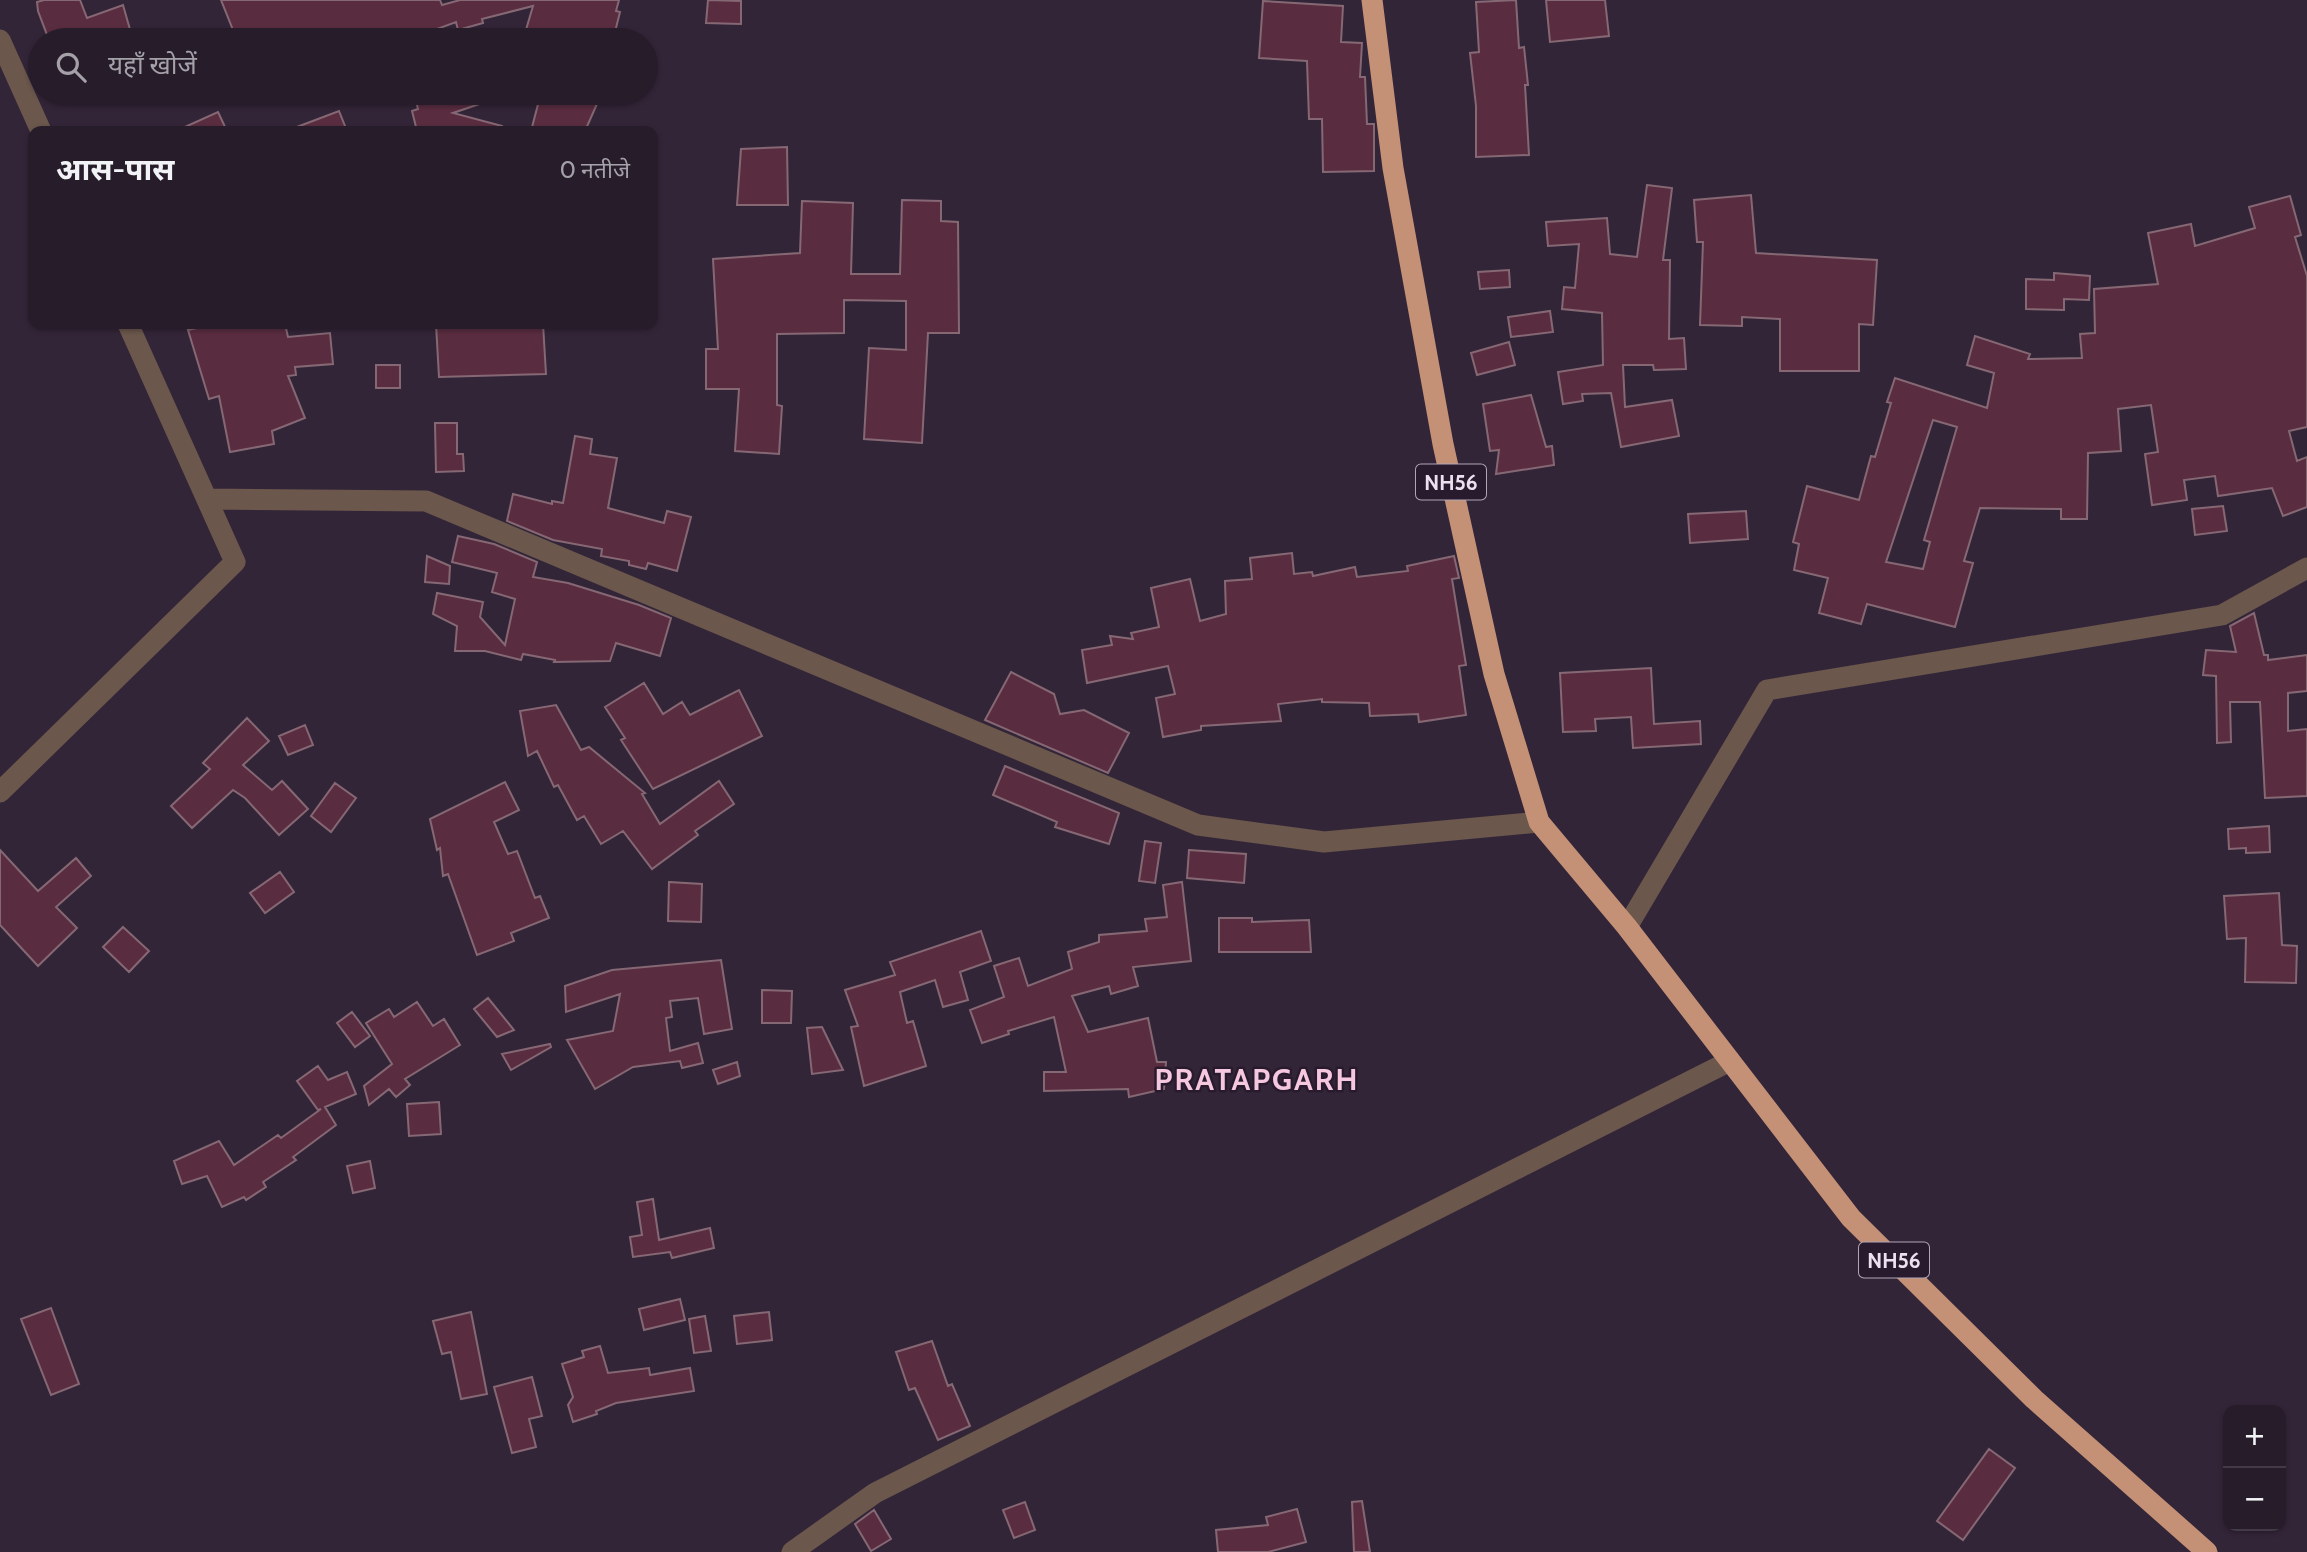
<!DOCTYPE html>
<html lang="hi">
<meta charset="utf-8">
<style>
:root{--surface:#261c2a;--page:#322936;--text:#f1f3f6;--muted:#a4a1a8;--line:#423a47}
body{margin:0;font-family:Cabin,"Noto Sans Devanagari",sans-serif;background:var(--page);color:var(--text)}
.controls{position:absolute;right:21px;bottom:21px;display:grid;overflow:hidden;border-radius:14px;box-shadow:0 2px 5px #0004}
.controls button{width:63px;height:63px;display:grid;place-items:center;padding:0;border:0;border-bottom:2px solid var(--line);background:var(--surface);color:var(--text);font:35px sans-serif}
.list{margin:0;padding:0;list-style:none}
h2{display:flex;justify-content:space-between;align-items:center;height:91px;margin:0;padding:0 28px;font-size:30px}
h2 small{font-size:23px;font-weight:400;color:var(--muted)}
.icon{flex:none;width:38px;height:38px;fill:none;stroke:currentColor;stroke-width:2;stroke-linecap:round;stroke-linejoin:round}
.map{position:relative;flex:none;width:2307px;height:1552px;overflow:hidden}
.search{position:absolute;background:var(--surface);box-shadow:0 2px 5px #0004;left:28px;top:28px;width:630px;height:77px;display:flex;align-items:center;gap:18px;box-sizing:border-box;padding:0 24px;border-radius:38px;color:var(--muted);font-size:26px}
.panel{position:absolute;background:var(--surface);box-shadow:0 2px 5px #0004;left:28px;top:126px;width:630px;height:203px;border-radius:14px}
.map>svg:first-child{display:block}
.building{fill:#5a2c40;stroke:#856873;stroke-width:2;fill-rule:evenodd}
.lines{fill:none;stroke-linecap:round;stroke-linejoin:round}
.minor{stroke:#6b574c;stroke-width:21}
.highway{stroke:#c49176;stroke-width:21}
.labels{text-anchor:middle;dominant-baseline:central;stroke-width:5;stroke-linejoin:round;paint-order:stroke}
.shield{fill:#291b2e;stroke:#b2a6b5;stroke-width:2}
.shield-label{font-size:21px;font-weight:bold;fill:#ece2ef}
.district-label{font-size:30px;font-weight:bold;letter-spacing:2px;fill:#f6c8e0;stroke:#291b2e}
</style>
<div class="map">
<svg width="2307" height="1552" viewBox="0 0 2307 1552">
<rect width="100%" height="100%" fill="#332538"/>
<path class="building" d="M44,0H80L87,18L123,5L133,40H49L38,11L37,2Z
M221,0H440L442,5L460,0H619L616,11L620,12L613,40H523L533,6L482,19L483,23L458,30L456,22L407,40H237Z
M708,0L741,1V24L706,23Z
M1516,0L1519,48L1524,47L1528,85H1525L1529,155L1476,157V106L1470,53L1479,52L1476,2Z
M1546,0H1605L1609,36L1550,42Z
M1263,1L1343,6L1341,42L1362,43L1360,77H1365L1367,124H1374V171L1323,172L1322,119H1309L1307,61L1259,58Z
M414,93H506V95L453,113L502,126L501,131H417L412,111L418,109Z
M541,93H555L597,104L585,131H531Z
M339,111L347,131H290L289,130Z
M218,112L227,131H176Z
M787,147L788,205H737L741,149Z
M1647,185L1672,188L1663,260H1670L1669,339L1684,338L1686,369L1654,370L1653,365H1623L1625,407L1672,400L1679,436L1621,447L1611,393L1582,394L1583,401L1563,404L1558,372L1603,365L1602,313L1562,309L1564,287L1575,288L1579,244L1548,246L1546,222L1607,218L1610,254L1637,257Z
M1751,195L1756,253L1877,260L1873,325L1859,324V371H1780V319L1742,317V326L1700,325L1703,242H1697L1694,200Z
M2290,196L2301,235L2295,237L2307,276V427L2289,431L2297,461L2307,457V507L2283,516L2272,488L2218,496L2215,476L2184,480L2187,500L2152,505L2145,454L2158,452L2151,405L2118,409L2121,451L2088,453L2087,519H2061V509L1980,508L1964,561L1973,563L1955,627L1867,604L1861,624L1819,613L1828,578L1794,570L1799,544L1793,542L1807,486L1859,500L1871,456L1875,457L1891,403L1887,402L1895,378L1987,408L1994,373L1967,365L1975,336L2030,354L2028,359L2082,358L2080,334L2095,333L2094,289L2158,284L2148,233L2191,224L2195,246L2255,228L2249,207ZM1933,420L1957,427L1924,540L1930,542L1923,569L1886,562Z
M902,200L941,201V221L958,222L959,333H928L922,443L864,439L869,348L906,350V301L844,300V333L777,334V405L782,406L779,454L735,451L739,389H706V349H718L713,259L800,253L802,201L853,203L851,274H900Z
M1509,270L1510,287L1480,289L1478,272Z
M2054,273L2090,276L2089,300L2064,299V310L2026,309V279L2054,280Z
M1550,311L1553,332L1511,337L1508,317Z
M215,324H285L288,337L330,333L333,364L295,367L296,375L288,376L305,418L272,431L274,444L230,452L219,396L209,399L188,330Z
M436,324H543L546,374L439,377Z
M1509,342L1515,365L1477,375L1471,353Z
M376,365H400V388H376Z
M1531,395L1546,447L1552,446L1554,465L1496,474L1499,450L1490,451L1483,404Z
M435,423H457V454H463L464,471L436,472Z
M575,436L592,439L590,454L617,458L608,508L664,523L667,511L691,517L677,571L648,563L646,569L629,565V561L601,556L602,549L553,540L507,521L513,494L552,504V501L563,503Z
M2223,506L2227,531L2195,535L2192,509Z
M1746,511L1748,539L1690,543L1688,514Z
M458,536L494,544L537,562L533,577L568,583L639,605L671,618L660,656L616,643L610,661L554,662L555,660L523,654L521,660L485,651H455L457,626L433,614L437,593L483,602L480,617L505,645L515,599L492,592L497,573L452,562Z
M1292,553L1294,574L1312,572L1313,576L1355,567L1357,577L1408,571L1407,566L1454,556L1459,578L1452,579L1466,665L1459,666L1466,715L1419,722L1418,714L1370,716L1369,703L1322,702V699L1278,704L1281,721L1201,726V730L1163,737L1156,698L1175,694L1168,666L1087,683L1082,650L1112,645L1110,636L1133,639L1131,633L1159,627L1151,588L1190,579L1200,621L1226,614L1225,581L1252,579L1250,558Z
M427,556L450,566L449,584L425,582Z
M2254,613L2264,655H2268V660L2307,655V691L2288,693V731L2307,729V796L2265,798L2260,702H2230L2231,742L2217,743L2216,676L2203,675L2206,650L2236,652L2230,626Z
M1651,668L1654,724L1700,721L1701,744L1633,748L1631,717L1595,719L1596,731L1563,732L1560,673Z
M1011,672L1054,694L1060,714L1084,710L1129,733L1108,773L985,720Z
M644,683L663,714L682,702L690,715L739,690L762,736L653,789L621,740L625,738L605,707Z
M556,705L581,750L589,747L645,793L642,794L660,824L719,781L734,804L695,831L698,835L652,869L623,831L601,844L584,816L577,820L558,785L554,787L537,751L528,756L520,711Z
M247,718L269,741L243,765L272,790L282,781L308,809L279,835L245,798L233,790L192,828L171,806L210,769L203,763Z
M305,725L313,745L288,755L279,736Z
M1005,766L1119,813L1109,844L1055,827L1057,822L993,795Z
M505,782L519,810L494,822L508,854L517,851L535,898L540,896L549,918L511,933L514,941L477,955L448,874L443,876L440,848L437,850L430,819Z
M335,783L356,798L331,832L311,816Z
M2269,826L2270,852L2246,853V848L2229,849L2228,829Z
M1145,841L1161,843L1155,883L1139,881Z
M0,850L38,891L76,858L91,876L56,907L77,928L38,966L0,925Z
M1189,850L1246,854L1244,883L1187,878Z
M280,872L294,892L265,913L250,893Z
M669,882L702,884L701,922L668,921Z
M1182,882L1191,961L1133,967L1138,986L1111,994L1109,986L1072,996L1088,1032L1148,1018L1157,1062H1166L1164,1089L1129,1097L1128,1089L1044,1091V1072H1066L1054,1017L1008,1031L1009,1034L982,1043L970,1010L1004,997L994,966L1019,958L1028,986L1072,969L1068,952L1099,942V935L1147,931L1145,919L1167,917L1163,885Z
M2279,893L2282,945L2297,946L2296,983L2245,982L2246,938L2227,939L2224,896Z
M1219,918H1252V922L1309,920L1311,952H1219Z
M123,927L149,951L129,972L103,947Z
M981,931L991,961L960,972L968,1000L943,1007L935,980L900,992L907,1023L913,1021L926,1066L864,1086L851,1027L858,1026L845,990L895,975L890,962Z
M721,960L732,1029L704,1034L698,998L670,1001L672,1017L666,1018L670,1051L698,1043L703,1063L682,1068L680,1061L633,1067L595,1089L567,1040L613,1031L620,994L566,1012L565,986L612,970Z
M762,990L792,991L791,1023H762Z
M488,998L514,1030L497,1037L474,1009Z
M417,1002L433,1026L444,1019L460,1045L405,1079L410,1085L396,1097L389,1089L369,1105L364,1086L392,1064L366,1023L389,1009L394,1017Z
M352,1012L370,1036L355,1047L337,1023Z
M822,1027L843,1070L812,1074L807,1028Z
M550,1044L551,1047L511,1070L502,1054Z
M737,1062L740,1076L718,1084L713,1070Z
M318,1066L328,1080L347,1072L356,1094L325,1107L336,1125L293,1157L296,1160L263,1182L266,1187L246,1200L244,1197L222,1207L207,1176L182,1184L174,1161L219,1141L234,1165L278,1135L281,1138L321,1109L318,1110L297,1081Z
M439,1102L441,1134L409,1136L407,1104Z
M370,1161L375,1188L353,1193L347,1166Z
M653,1199L659,1240L710,1228L714,1248L672,1258L670,1252L633,1257L630,1237L642,1235L637,1202Z
M680,1299L685,1320L644,1330L639,1309Z
M51,1308L79,1384L51,1395L21,1319Z
M471,1312L487,1394L461,1399L451,1352L442,1354L433,1321Z
M769,1312L772,1340L737,1344L734,1316Z
M705,1316L711,1351L694,1353L689,1319Z
M932,1341L948,1386L952,1384L970,1426L938,1440L915,1388L909,1390L896,1352Z
M600,1346L608,1373L649,1368L650,1375L690,1368L694,1391L616,1403L596,1411L597,1414L573,1422L568,1405L573,1397L562,1364L584,1357L582,1351Z
M532,1377L542,1416L529,1419L536,1447L512,1453L494,1387Z
M1989,1449L2015,1468L1963,1540L1937,1521Z
M1362,1501L1370,1552H1354L1352,1502Z
M1025,1502L1035,1530L1014,1538L1003,1510Z
M1297,1509L1306,1542L1268,1552H1218L1216,1530L1268,1525L1266,1517Z
M874,1510L891,1539L871,1551L855,1524Z"/>
<g class="lines">
<path class="minor" d="M0,40L41,131
M207,499L426,501L1198,825L1324,842L1539,822
M0,792L235,562L128,324
M1627,927L1767,690L2222,615L2307,568
M792,1552L875,1493L1730,1061"/>
<path class="highway" d="M1372,0L1393,168L1443,444L1494,674L1539,822L1627,927L1851,1218L2034,1399L2207,1552"/>
</g>
<g class="labels">
<g class="shield">
<rect x="1416" y="464.5" width="70" height="35" rx="5"/>
<rect x="1859" y="1242.5" width="70" height="35" rx="5"/>
</g>
<g class="shield-label">
<text x="1451" y="482">NH56</text>
<text x="1894" y="1260">NH56</text>
</g>
<g class="district-label">
<text x="1257" y="1079">PRATAPGARH</text>
</g>
</g>
</svg>
<div class="controls">
<button>+</button>
<button>−</button>
</div>
<div class="search"><svg class="icon" aria-label="search" viewBox="0 0 24 24"><circle cx="10" cy="10" r="6"/><path d="M15 15l6 6"/></svg>यहाँ खोजें</div>
<section class="panel">
<h2>आस-पास<small>0 नतीजे</small></h2>
<ul class="list">
</ul>
</section>
</div>
